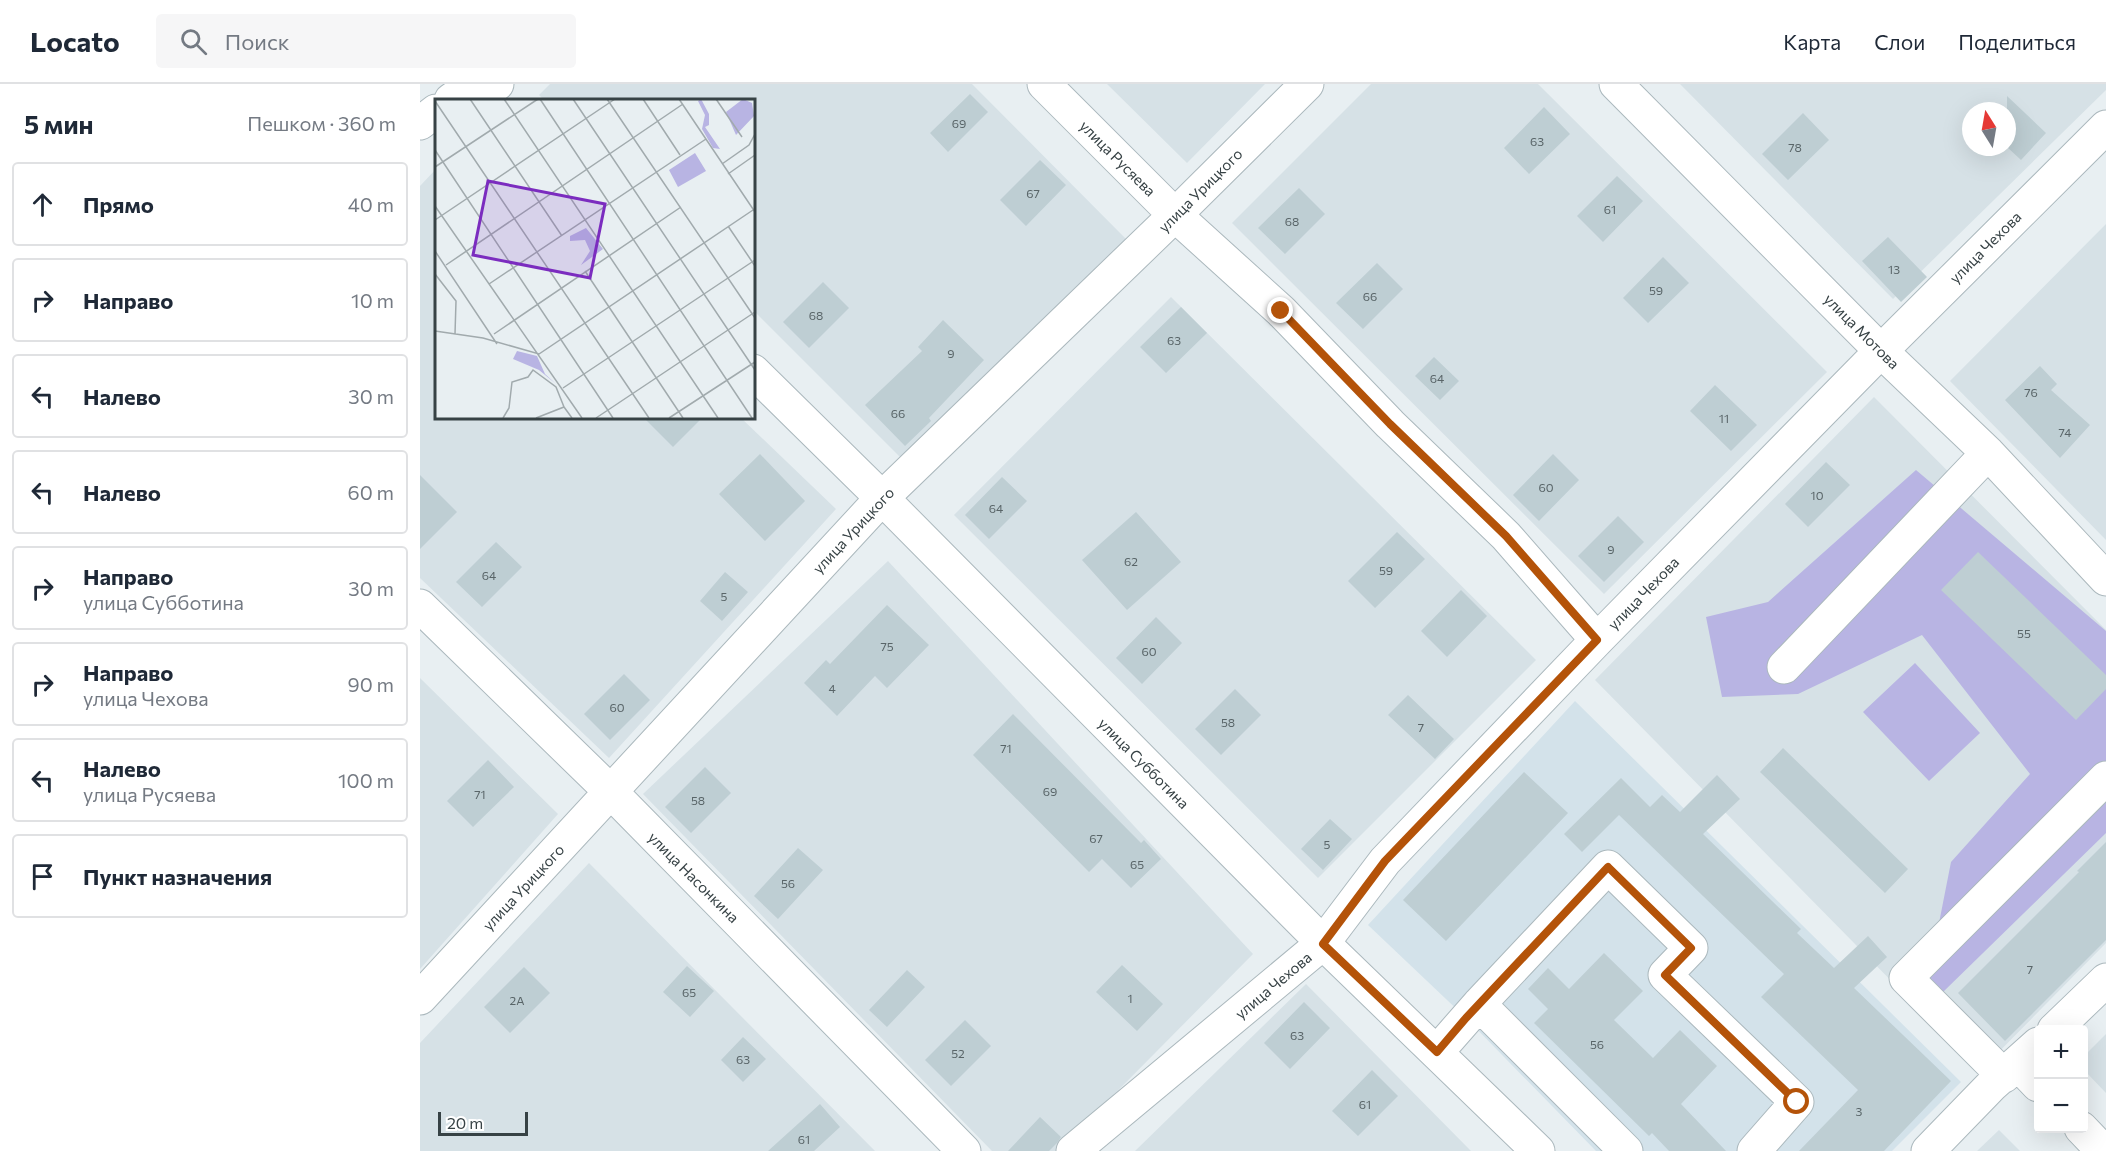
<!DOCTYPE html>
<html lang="ru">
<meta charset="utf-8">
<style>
:root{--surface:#fff;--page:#f6f6f7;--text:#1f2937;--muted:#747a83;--line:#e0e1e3}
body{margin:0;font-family:Commissioner,sans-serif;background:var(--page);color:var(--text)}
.controls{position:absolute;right:18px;bottom:18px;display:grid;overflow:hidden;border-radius:6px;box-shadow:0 6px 24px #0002}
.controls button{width:54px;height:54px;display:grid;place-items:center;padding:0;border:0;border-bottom:2px solid var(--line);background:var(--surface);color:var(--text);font:30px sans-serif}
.compass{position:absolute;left:1542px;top:18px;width:54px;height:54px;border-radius:50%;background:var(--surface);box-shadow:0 6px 24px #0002;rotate:349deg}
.scale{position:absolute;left:18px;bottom:15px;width:90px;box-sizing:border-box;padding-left:6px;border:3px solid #374245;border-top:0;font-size:16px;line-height:21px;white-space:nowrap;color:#374245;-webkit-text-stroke:4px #fff;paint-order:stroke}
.stop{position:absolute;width:18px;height:18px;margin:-14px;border:4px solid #b45309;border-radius:50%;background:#fff}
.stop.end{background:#b45309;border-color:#fff;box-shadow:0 2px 6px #0008}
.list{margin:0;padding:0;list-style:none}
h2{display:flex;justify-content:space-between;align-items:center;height:78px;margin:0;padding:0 24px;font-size:26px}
h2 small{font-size:20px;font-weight:400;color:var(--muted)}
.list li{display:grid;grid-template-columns:39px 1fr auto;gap:18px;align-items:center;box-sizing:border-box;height:84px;margin:0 12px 12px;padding:0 12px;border:2px solid var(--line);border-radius:6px}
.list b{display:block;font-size:22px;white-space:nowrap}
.list p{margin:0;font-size:20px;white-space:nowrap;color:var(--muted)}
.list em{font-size:20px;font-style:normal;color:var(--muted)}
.icon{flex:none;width:33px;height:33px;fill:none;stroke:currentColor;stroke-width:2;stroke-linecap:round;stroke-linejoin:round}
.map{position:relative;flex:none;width:1686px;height:1067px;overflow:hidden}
header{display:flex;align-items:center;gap:36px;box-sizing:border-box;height:84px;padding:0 30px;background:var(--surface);border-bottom:2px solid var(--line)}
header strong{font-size:28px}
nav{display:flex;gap:33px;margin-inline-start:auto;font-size:21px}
.search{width:420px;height:54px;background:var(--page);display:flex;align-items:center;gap:15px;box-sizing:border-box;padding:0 21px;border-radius:6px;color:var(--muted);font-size:22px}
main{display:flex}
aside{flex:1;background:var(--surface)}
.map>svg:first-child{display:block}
.residential{fill:#d6e1e6;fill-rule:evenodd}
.education{fill:#d3e2ea}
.green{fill:#b8b4e3}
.building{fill:#beced3}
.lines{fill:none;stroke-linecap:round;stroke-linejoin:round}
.minor-casing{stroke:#abb8bd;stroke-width:35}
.minor{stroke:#fff;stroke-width:33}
.route{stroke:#b45309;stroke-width:8}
.labels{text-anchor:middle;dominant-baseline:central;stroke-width:5;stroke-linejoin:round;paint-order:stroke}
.number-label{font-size:12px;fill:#596568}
.street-label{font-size:15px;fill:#374245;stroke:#fff}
.inset-road{fill:none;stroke:#a1aaad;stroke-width:1.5}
.view{fill:#7b2cbf;fill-opacity:0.15;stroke:#7b2cbf;stroke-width:3}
.inset-edge{fill:none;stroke:#374245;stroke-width:3}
</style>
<header>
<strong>Locato</strong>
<div class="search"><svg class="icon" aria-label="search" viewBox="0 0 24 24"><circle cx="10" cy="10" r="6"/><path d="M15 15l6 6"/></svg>Поиск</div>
<nav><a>Карта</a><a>Слои</a><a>Поделиться</a></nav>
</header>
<main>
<aside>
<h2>5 мин<small>Пешком · 360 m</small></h2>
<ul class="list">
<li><svg class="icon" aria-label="ahead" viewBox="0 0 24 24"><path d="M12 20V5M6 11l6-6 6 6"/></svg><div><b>Прямо</b></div><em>40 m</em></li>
<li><svg class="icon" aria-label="right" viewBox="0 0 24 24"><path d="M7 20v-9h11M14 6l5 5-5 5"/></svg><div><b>Направо</b></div><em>10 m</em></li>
<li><svg class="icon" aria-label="left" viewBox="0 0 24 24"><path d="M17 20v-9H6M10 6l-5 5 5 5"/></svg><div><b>Налево</b></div><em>30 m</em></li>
<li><svg class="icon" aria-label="left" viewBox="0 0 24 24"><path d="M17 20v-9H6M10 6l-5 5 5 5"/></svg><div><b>Налево</b></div><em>60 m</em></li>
<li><svg class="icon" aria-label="right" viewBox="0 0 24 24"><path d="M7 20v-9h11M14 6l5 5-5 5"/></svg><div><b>Направо</b><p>улица Субботина</p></div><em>30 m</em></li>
<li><svg class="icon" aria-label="right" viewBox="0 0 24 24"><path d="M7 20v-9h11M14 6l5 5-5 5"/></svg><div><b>Направо</b><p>улица Чехова</p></div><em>90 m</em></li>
<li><svg class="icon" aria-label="left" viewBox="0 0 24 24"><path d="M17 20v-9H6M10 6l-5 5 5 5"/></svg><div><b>Налево</b><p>улица Русяева</p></div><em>100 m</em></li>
<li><svg class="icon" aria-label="arrive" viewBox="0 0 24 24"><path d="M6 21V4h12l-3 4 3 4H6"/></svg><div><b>Пункт назначения</b></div></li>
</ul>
</aside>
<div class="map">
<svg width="1686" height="1067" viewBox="0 0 1686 1067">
<rect width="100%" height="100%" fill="#e8eff2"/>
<path class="residential" d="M130,0H552L706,155L483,376L333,226V16H124L119,11Z
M687,0H845L767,79Z
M951,0H1118L1407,288L1184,510L812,139Z
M1260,0H1686V6L1473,215ZM1551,27H1587V63H1551Z
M16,85V333H320L416,425L189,674L0,494V102Z
M1686,140V456L1530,297Z
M751,213L1116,576L898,794L534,431Z
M1454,313L1686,546V859L1560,987L1175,596Z
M468,477L833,870L638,1067H572L223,710Z
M0,594L138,730L0,885Z
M169,779L455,1067H0V959Z
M886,900L1051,1067H715Z
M1686,950V1009L1664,986V972Z
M1579,1046L1600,1067H1557Z"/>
<path class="education" d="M1155,617L1541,998L1472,1067H1176L1046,934L948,841Z"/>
<path class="green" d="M1496,386L1686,547V749L1522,909L1508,895L1531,778L1610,690L1502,551L1378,610L1302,613L1286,533L1348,518Z
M1495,579L1560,649L1509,697L1443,628Z"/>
<path class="building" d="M550,10L568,28L528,68L510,49Z
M1587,12L1626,49L1601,76L1587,63Z
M1124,23L1150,50L1109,90L1084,64Z
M1383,29L1409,56L1368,96L1342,70Z
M620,76L646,101L606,142L580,116Z
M1197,92L1223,117L1183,158L1157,132Z
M879,104L905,130L865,170L838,144Z
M1468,153L1507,193L1481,218L1442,177Z
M1243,173L1269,199L1228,239L1203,214Z
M957,179L983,205L943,245L916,219Z
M403,198L429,224L389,264L363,238Z
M761,223L787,249L746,289L720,263Z
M523,236L564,276L509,334L511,337L485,362L445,321L502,267L498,263Z
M1014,273L1039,297L1020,316L995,292Z
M1620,282L1637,300L1631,306L1670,341L1640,374L1585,316Z
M1295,301L1337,341L1311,367L1270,327Z
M223,333H283L253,363Z
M340,370L385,417L345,457L299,410Z
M1133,370L1159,396L1119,437L1093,411Z
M1406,378L1430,401L1388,443L1365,420Z
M0,391L37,428L0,465Z
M582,393L607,417L569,455L545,431Z
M716,428L761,478L707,526L662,476Z
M1198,432L1224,458L1184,498L1158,472Z
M977,448L1005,475L955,524L928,497Z
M76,458L102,483L62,523L36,498Z
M1558,468L1686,591V605L1656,636L1521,506Z
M305,488L328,508L302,537L280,517Z
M1041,506L1067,532L1027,573L1001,547Z
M467,521L509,561L467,604L455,592L417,632L384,599L406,576L410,580Z
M736,533L762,559L722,600L696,574Z
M204,590L230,616L190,656L164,630Z
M815,605L841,631L801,671L775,645Z
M988,611L1034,655L1015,675L968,631Z
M593,630L721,759L724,756L741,775L711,804L682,775L669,788L553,671Z
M1363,664L1488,785L1465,809L1340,688Z
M68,676L94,703L53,743L27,717Z
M285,683L311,709L271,749L245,723Z
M1104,688L1148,729L1026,857L983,816Z
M1297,691L1320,715L1283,750L1381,845L1377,849L1414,884L1448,852L1467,873L1434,904L1531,997L1464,1067H1379L1438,1006L1341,913L1364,890L1199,731L1162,768L1144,750L1201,694L1230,723L1242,711L1260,728Z
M910,735L932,755L903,786L881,765Z
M1686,758V856L1585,957L1538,909L1659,788L1657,787Z
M378,764L403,786L358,835L334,812Z
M1184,869L1223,907L1194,936L1233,974L1260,946L1297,982L1261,1020L1306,1067H1249L1232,1049L1229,1052L1114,939L1128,925L1108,905L1128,884L1149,905Z
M702,881L743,920L717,947L676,908Z
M267,882L294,907L270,933L243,908Z
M104,883L130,909L90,949L64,923Z
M487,886L505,903L467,943L449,926Z
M884,918L910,944L870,985L844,959Z
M545,936L571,962L531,1002L505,976Z
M323,953L346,975L323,998L301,976Z
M952,986L978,1012L938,1052L912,1027Z
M400,1020L420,1043L394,1067H348Z
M620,1033L641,1053L637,1059L629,1067H588Z"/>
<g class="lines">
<g class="minor-casing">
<path id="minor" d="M624,0L755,131L861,227L970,340L1086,452L1177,556
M1196,0L1461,267L1568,369L1686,495
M31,16L47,5L67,4L77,0
M0,39L16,27
M333,287L462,414L903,859L1118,1067
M0,522L191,708L544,1067
M1364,583L1568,369
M0,914L462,414L755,131L887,0
M1059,920L1206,1067
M1634,946L1686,896
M1017,968L1059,920L1188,783L1271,864L1245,891L1377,1018L1334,1067
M1598,980L1618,1001
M1584,992L1486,894L1686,694
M1661,1044L1683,1067
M653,1067L903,859L965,777L1177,556L1461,267L1686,43
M1508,1067L1571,1002L1618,960"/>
</g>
<use href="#minor" class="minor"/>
</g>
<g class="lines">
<path class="route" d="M861,227L970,340L1086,452L1177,556L965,777L903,860L1017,968L1046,934L1188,783L1271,864L1245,891L1377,1018"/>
</g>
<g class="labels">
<g class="number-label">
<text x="539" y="39">69</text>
<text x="1117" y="57">63</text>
<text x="1375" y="63">78</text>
<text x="613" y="109">67</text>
<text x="1190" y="125">61</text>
<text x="872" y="137">68</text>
<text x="1474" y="185">13</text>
<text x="1236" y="206">59</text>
<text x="950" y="212">66</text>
<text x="396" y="231">68</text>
<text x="754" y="256">63</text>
<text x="531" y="269">9</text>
<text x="1017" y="294">64</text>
<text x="1611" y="308">76</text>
<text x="478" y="329">66</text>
<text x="1304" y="334">11</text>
<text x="1645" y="348">74</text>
<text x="1126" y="403">60</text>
<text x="1397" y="411">10</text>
<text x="576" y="424">64</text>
<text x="1191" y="465">9</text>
<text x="711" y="477">62</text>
<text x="966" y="486">59</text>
<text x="69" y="491">64</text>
<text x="304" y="512">5</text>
<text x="1604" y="549">55</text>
<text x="467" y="562">75</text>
<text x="729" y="567">60</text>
<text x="412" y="604">4</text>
<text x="197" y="623">60</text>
<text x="808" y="638">58</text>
<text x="1001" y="643">7</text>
<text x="586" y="664">71</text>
<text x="630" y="707">69</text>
<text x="60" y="710">71</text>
<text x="278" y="716">58</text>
<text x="676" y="754">67</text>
<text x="907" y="760">5</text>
<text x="717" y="780">65</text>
<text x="368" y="799">56</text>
<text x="1610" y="885">7</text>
<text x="269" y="908">65</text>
<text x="710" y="914">1</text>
<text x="97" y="916">2А</text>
<text x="877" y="951">63</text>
<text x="1177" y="960">56</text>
<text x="538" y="969">52</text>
<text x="323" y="975">63</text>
<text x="945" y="1020">61</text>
<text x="1439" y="1027">3</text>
<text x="384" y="1055">61</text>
</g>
<g class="street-label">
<text transform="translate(698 74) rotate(45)">улица Русяева</text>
<text transform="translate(780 106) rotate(-45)">улица Урицкого</text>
<text transform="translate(1565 163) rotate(-45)">улица Чехова</text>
<text transform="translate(1442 247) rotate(45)">улица Мотова</text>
<text transform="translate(433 446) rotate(-47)">улица Урицкого</text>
<text transform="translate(1223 509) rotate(-46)">улица Чехова</text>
<text transform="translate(724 679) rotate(45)">улица Субботина</text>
<text transform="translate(274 793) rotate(45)">улица Насонкина</text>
<text transform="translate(103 803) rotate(-47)">улица Урицкого</text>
<text transform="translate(853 901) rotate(-40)">улица Чехова</text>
</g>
</g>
<g transform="translate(15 15)">
<rect width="320" height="320" fill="#e8eff2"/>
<path d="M266,0L274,15V26L270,28L285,50L278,49L267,30L270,16L263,2ZM308,0L317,4L319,17L301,36L291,13ZM260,54L271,72L243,88L234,71ZM151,129L168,150L146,166L155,152L150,141L135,142V137ZM82,252L102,257L110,275L121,285L104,271L78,260Z" fill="#b8b4e3"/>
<path class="inset-road" d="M35,0L127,137M69,0L283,319M105,0L317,319M138,0L320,271M172,0L320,219M208,0L245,56M244,0L320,113M281,0L307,38M0,2L214,319M0,51L178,319M287,65L314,46L320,35M0,68L103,0M293,75L320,56M0,107L147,319M0,121L180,0M293,127L320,167M0,152L62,245M11,166L248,5M150,172L248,319M0,175L21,202L20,235M54,185L271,40M0,232L48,239L104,255L318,111M59,235L246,108M128,289L320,161M68,319L74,309L77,283L93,278L98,271L121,288L129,308M101,319L129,308L137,319M161,319L320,213M234,319L320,263"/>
<path class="view" d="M53,82L170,105L155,179L38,156Z"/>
<rect width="320" height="320" class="inset-edge"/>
</g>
</svg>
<div class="controls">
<button>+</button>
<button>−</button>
</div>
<svg class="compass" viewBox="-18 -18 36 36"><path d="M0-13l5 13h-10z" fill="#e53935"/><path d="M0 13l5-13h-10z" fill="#747a83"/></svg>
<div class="scale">20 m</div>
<div class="stop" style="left:1377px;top:1018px"></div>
<div class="stop end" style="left:861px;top:227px"></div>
</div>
</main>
